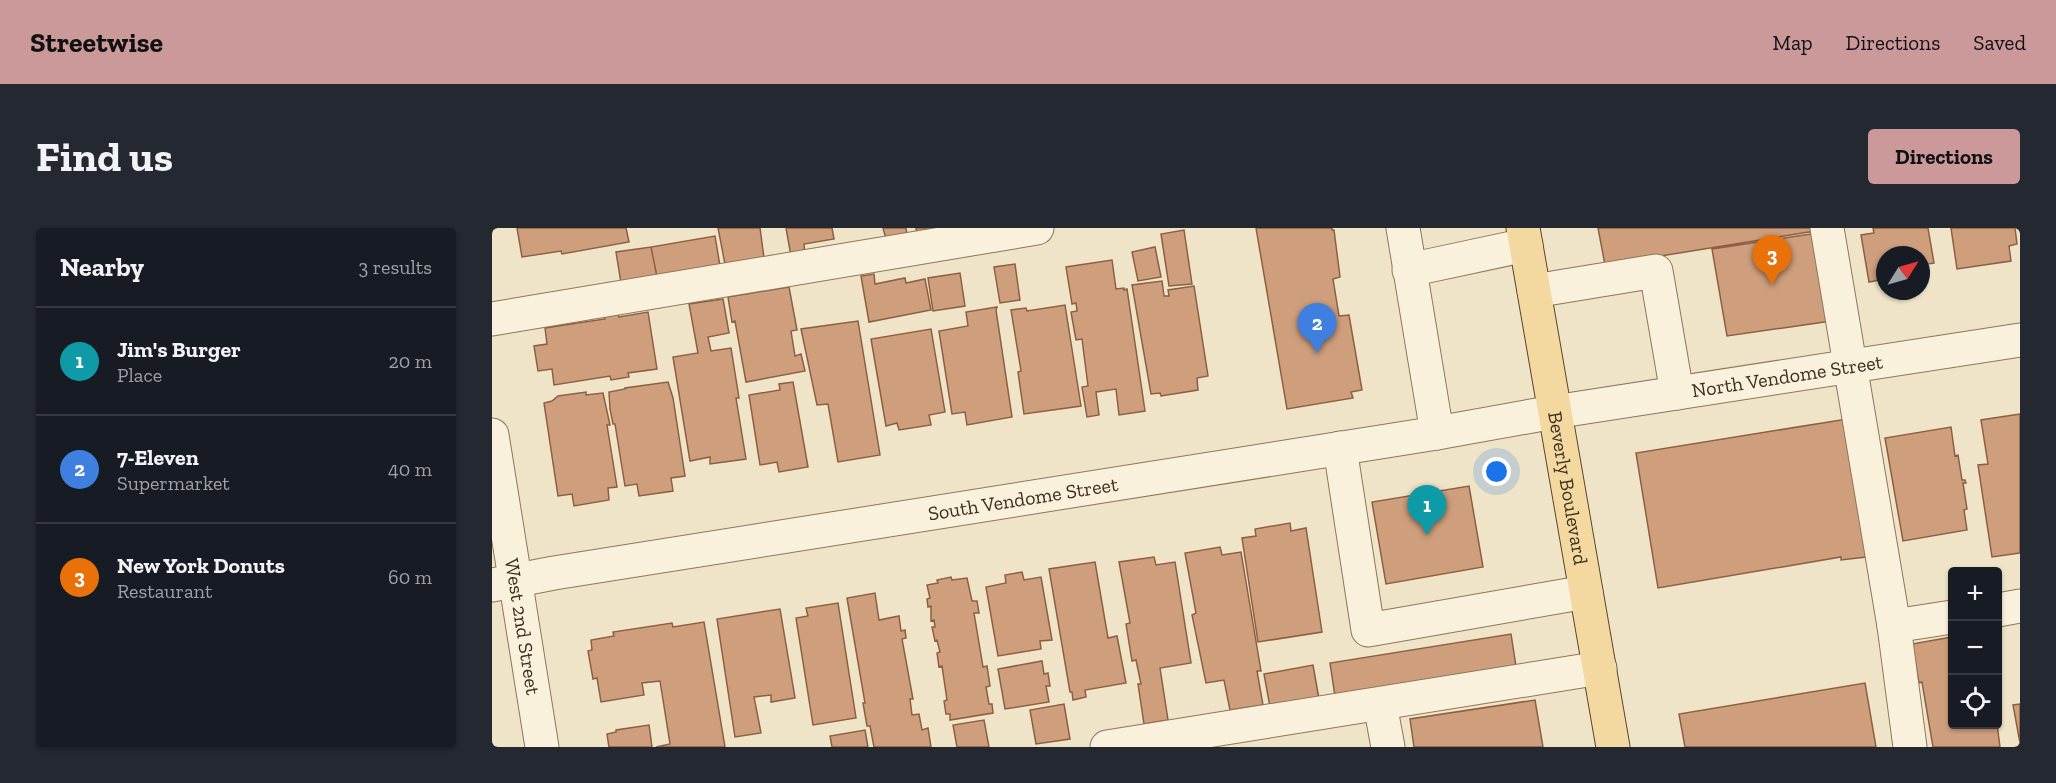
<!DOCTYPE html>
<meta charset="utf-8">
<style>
:root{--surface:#171b24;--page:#242831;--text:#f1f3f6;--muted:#9ea1a6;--line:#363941;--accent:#cc999b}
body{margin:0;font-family:"Zilla Slab",serif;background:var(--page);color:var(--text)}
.controls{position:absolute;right:18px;bottom:18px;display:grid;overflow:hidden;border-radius:6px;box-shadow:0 2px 4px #0004}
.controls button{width:54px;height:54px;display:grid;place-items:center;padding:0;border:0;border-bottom:2px solid var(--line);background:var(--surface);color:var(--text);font:30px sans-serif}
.compass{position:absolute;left:1384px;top:18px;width:54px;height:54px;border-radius:50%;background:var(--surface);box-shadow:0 2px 4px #0004;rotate:53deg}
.you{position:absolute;left:1005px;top:244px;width:21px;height:21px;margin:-15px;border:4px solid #fff;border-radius:50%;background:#1a73e8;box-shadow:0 0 0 9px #1a73e833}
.badge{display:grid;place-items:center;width:39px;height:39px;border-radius:50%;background:var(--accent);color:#fff;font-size:20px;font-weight:700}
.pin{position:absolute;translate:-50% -50px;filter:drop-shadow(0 2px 3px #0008)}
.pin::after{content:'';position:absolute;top:32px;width:21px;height:18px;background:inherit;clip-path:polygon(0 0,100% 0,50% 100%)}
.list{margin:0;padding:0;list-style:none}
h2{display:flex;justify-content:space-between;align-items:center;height:78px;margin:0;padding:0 24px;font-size:26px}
h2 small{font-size:20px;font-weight:400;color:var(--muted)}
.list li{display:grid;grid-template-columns:39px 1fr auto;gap:18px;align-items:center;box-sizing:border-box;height:108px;padding:0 24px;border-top:2px solid var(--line)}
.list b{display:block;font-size:22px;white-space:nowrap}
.list p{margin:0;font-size:20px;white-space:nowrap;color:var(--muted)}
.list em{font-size:20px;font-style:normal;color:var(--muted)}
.icon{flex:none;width:33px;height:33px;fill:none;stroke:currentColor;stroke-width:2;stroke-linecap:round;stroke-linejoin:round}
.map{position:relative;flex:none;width:1528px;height:519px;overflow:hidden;border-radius:6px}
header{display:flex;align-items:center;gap:36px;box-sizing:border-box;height:84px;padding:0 30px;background:var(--accent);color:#111}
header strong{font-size:28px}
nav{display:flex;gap:33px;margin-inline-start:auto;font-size:21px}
.intro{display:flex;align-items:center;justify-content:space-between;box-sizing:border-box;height:144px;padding:0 36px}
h1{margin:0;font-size:42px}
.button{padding:15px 27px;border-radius:6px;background:var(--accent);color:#111;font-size:21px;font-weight:700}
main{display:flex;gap:36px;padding:0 36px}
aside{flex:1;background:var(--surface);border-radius:6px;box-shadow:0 2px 4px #0004}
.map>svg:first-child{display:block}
.building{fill:#cf9f7d;stroke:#8d5f41;stroke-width:1.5}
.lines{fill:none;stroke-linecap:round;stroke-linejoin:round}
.minor-casing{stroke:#8d765c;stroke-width:35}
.major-casing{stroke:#5b4430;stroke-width:35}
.minor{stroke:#faf1dc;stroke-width:33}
.major{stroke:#f3d9a0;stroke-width:33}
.labels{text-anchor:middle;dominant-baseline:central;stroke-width:4.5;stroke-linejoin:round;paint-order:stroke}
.street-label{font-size:20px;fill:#3d2e20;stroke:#f7eed8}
</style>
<header>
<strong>Streetwise</strong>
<nav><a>Map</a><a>Directions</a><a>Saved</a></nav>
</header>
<div class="intro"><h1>Find us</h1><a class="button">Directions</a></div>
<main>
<aside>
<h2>Nearby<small>3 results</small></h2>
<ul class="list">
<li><span class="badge" style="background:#0f9aa8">1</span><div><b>Jim's Burger</b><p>Place</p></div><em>20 m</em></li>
<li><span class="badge" style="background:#3f7fe0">2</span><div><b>7-Eleven</b><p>Supermarket</p></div><em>40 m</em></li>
<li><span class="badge" style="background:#e8710a">3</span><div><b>New York Donuts</b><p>Restaurant</p></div><em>60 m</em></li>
</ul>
</aside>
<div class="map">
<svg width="1528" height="519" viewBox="0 0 1528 519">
<rect width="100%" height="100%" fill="#f0e4c8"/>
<path class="building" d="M25,0H134L137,14L70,26L69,23L30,29Z
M226,0H268L272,30L233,36Z
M294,0H340L342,11L312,16L313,26L299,28Z
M391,0H414L415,7L394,11Z
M424,0H448L426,11Z
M764,0H840V2H842L848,49L841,51L847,88L857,87L870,162L859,164L861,170L795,181Z
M1106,0H1323V3L1113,37Z
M1381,0H1436L1442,35L1429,37V27H1393V51L1377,54L1369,7L1382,5Z
M1459,0H1523L1525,16L1517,18L1519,33L1465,41Z
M692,2L700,56L677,58L669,6Z
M1325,5L1339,93L1235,108L1220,21Z
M223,8L228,38L165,49L159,19Z
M159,19L165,49L129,55L124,24Z
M663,19L669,49L646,53L640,24Z
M620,32L624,61L632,60V62L635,61L653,183L627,187L624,161L604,164L607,187L595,189L590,159L596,158L590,111L584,112L579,84L585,83L584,75L580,76L574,39Z
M523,36L528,72L508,75L502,39Z
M468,45L473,78L441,83L436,50Z
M382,46L383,56L413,50L414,55L433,51L439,82L377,94L369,48Z
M670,53L672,68H677L676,62L702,58L716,148L705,150L706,162L669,168L668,165L659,166L640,57Z
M297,59L305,102L299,103L303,128L309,126L313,143L254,154L243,93L240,94L236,69Z
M231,71L237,105L216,109L219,123L239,120L247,170H244L254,231L218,236V229L198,233L181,129L206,125L197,76Z
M573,77L589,178L532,186L526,144L529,143L519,82L534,80L535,83Z
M505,79L504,82L520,189L475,197L473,184L460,186L447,103L476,98L474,84Z
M156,84L165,141L136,145L137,149L119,152L118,148L62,157L60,141L46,143L42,118L55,116L53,100L113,91L112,88L126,86L127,89Z
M366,93L388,227L346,234L336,176L325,177L309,101Z
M439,101L453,184L437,187L439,197L407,202L405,195L394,198L379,111Z
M176,154L181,170L193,248L179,250L181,263L147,268L145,256L133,258L123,196H121L118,181L117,164L133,161V160Z
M301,154L316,239L287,244L285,234L268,237L257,167L288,162L287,156Z
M94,164V167L111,165L118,197H115L125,259L116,260L117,272L82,278L80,266L66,268L52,175L60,173L66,168Z
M1528,186V325L1500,329L1486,237L1496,236L1489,192Z
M1355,191L1374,329L1349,332V329L1166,360L1144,225Z
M1459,199L1463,228L1466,227L1470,252H1473L1474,255H1471L1475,281L1472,282L1475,302L1411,313L1393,210Z
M977,258L991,339L894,356L880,274Z
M798,295L799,303L814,300L830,404L766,414L750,310L764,308L763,301Z
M728,319L730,327L749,324L769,443H765L771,477L738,482L732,452L714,455L700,387L704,385L693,325Z
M662,329L664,337L683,334L699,435L668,440L676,492L652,496L646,456H649L644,432L640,433L634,396L638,395L627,334Z
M603,334L616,410L625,408L634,455L593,462L594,469L581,472L580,464H578L557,341Z
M530,344L532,352L549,349L560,412L548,413L549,421L506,428L494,359L514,355L513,347Z
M459,349L460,352L475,350L480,373H485L487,385H482L491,439L495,438L498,458L494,459L497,476H500L501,485L458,492V486H454L452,473L455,472L450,438L447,439L445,425L448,424L445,412L443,413L440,399H443L442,392L439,393V378L436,379L435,371L438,370L435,357L446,355L445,352Z
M383,365L387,392L407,388L409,403L413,402L414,410L410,411L421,471H418L420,487L427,486L430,502L436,500L439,519H382L378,498H375L371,475H373L355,370Z
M346,375L364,490L321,497L304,390L316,388L314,380Z
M288,381L303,470L279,474V467L262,469L269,505L243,509L225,391Z
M212,394L233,519H164L178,516L168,453L150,455L152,467L109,474L105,450L101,451L96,423L100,422L99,412L122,408L121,404L180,395L181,399Z
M1019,406L1025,445L844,475L838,435Z
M1460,409V496H1505L1508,519H1441L1430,454L1427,455L1420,416Z
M550,433L552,446L556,445L558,458H554L557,474L513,481L506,441Z
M821,437L827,471L778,479L772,446Z
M1373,455L1384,519H1193L1187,486Z
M1043,472L1051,519H922L918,491Z
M572,476L578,511L544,516L538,482Z
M1528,476V515L1521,477Z
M492,492L497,519H465L461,497Z
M157,497L160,519H117L115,506L124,504V502Z
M373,502L376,519H340L338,508Z"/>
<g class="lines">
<g class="minor-casing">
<g id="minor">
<path d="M911,0L945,205"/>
<path d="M1335,0L1402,398L1418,519"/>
<path d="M917,42L1034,17"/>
<path d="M1042,63L1164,43L1185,165"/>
<path d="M0,91L545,0"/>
<path id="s1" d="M0,207L50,519"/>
<path d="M848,220L876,402L1094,364"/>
<path id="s2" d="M0,357L62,345L945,205L1062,184L1528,112"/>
<path d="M1506,382L1528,378"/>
<path d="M1402,398L1460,389"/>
<path d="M888,476L896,519"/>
<path d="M615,519L1108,440"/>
</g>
</g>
<g class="major-casing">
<g id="major">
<path id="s3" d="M1031,0L1121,519"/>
</g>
</g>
<use href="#minor" class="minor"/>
<use href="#major" class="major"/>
</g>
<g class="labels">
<g class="street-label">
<text stroke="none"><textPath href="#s2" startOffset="1312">North Vendome Street</textPath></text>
<text stroke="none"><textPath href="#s3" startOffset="264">Beverly Boulevard</textPath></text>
<text stroke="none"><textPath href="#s2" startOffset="538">South Vendome Street</textPath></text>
<text stroke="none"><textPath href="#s1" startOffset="194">West 2nd Street</textPath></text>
</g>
</g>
</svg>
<div class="controls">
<button>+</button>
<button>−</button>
<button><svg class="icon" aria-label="locate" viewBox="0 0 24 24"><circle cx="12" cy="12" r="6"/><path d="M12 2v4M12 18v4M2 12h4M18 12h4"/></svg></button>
</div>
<svg class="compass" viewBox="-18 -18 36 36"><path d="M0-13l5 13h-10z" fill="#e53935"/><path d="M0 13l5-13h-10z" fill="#9ea1a6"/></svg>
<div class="you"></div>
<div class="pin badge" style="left:935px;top:307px;background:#0f9aa8">1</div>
<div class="pin badge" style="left:825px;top:125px;background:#3f7fe0">2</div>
<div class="pin badge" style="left:1280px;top:57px;background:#e8710a">3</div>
</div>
</main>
